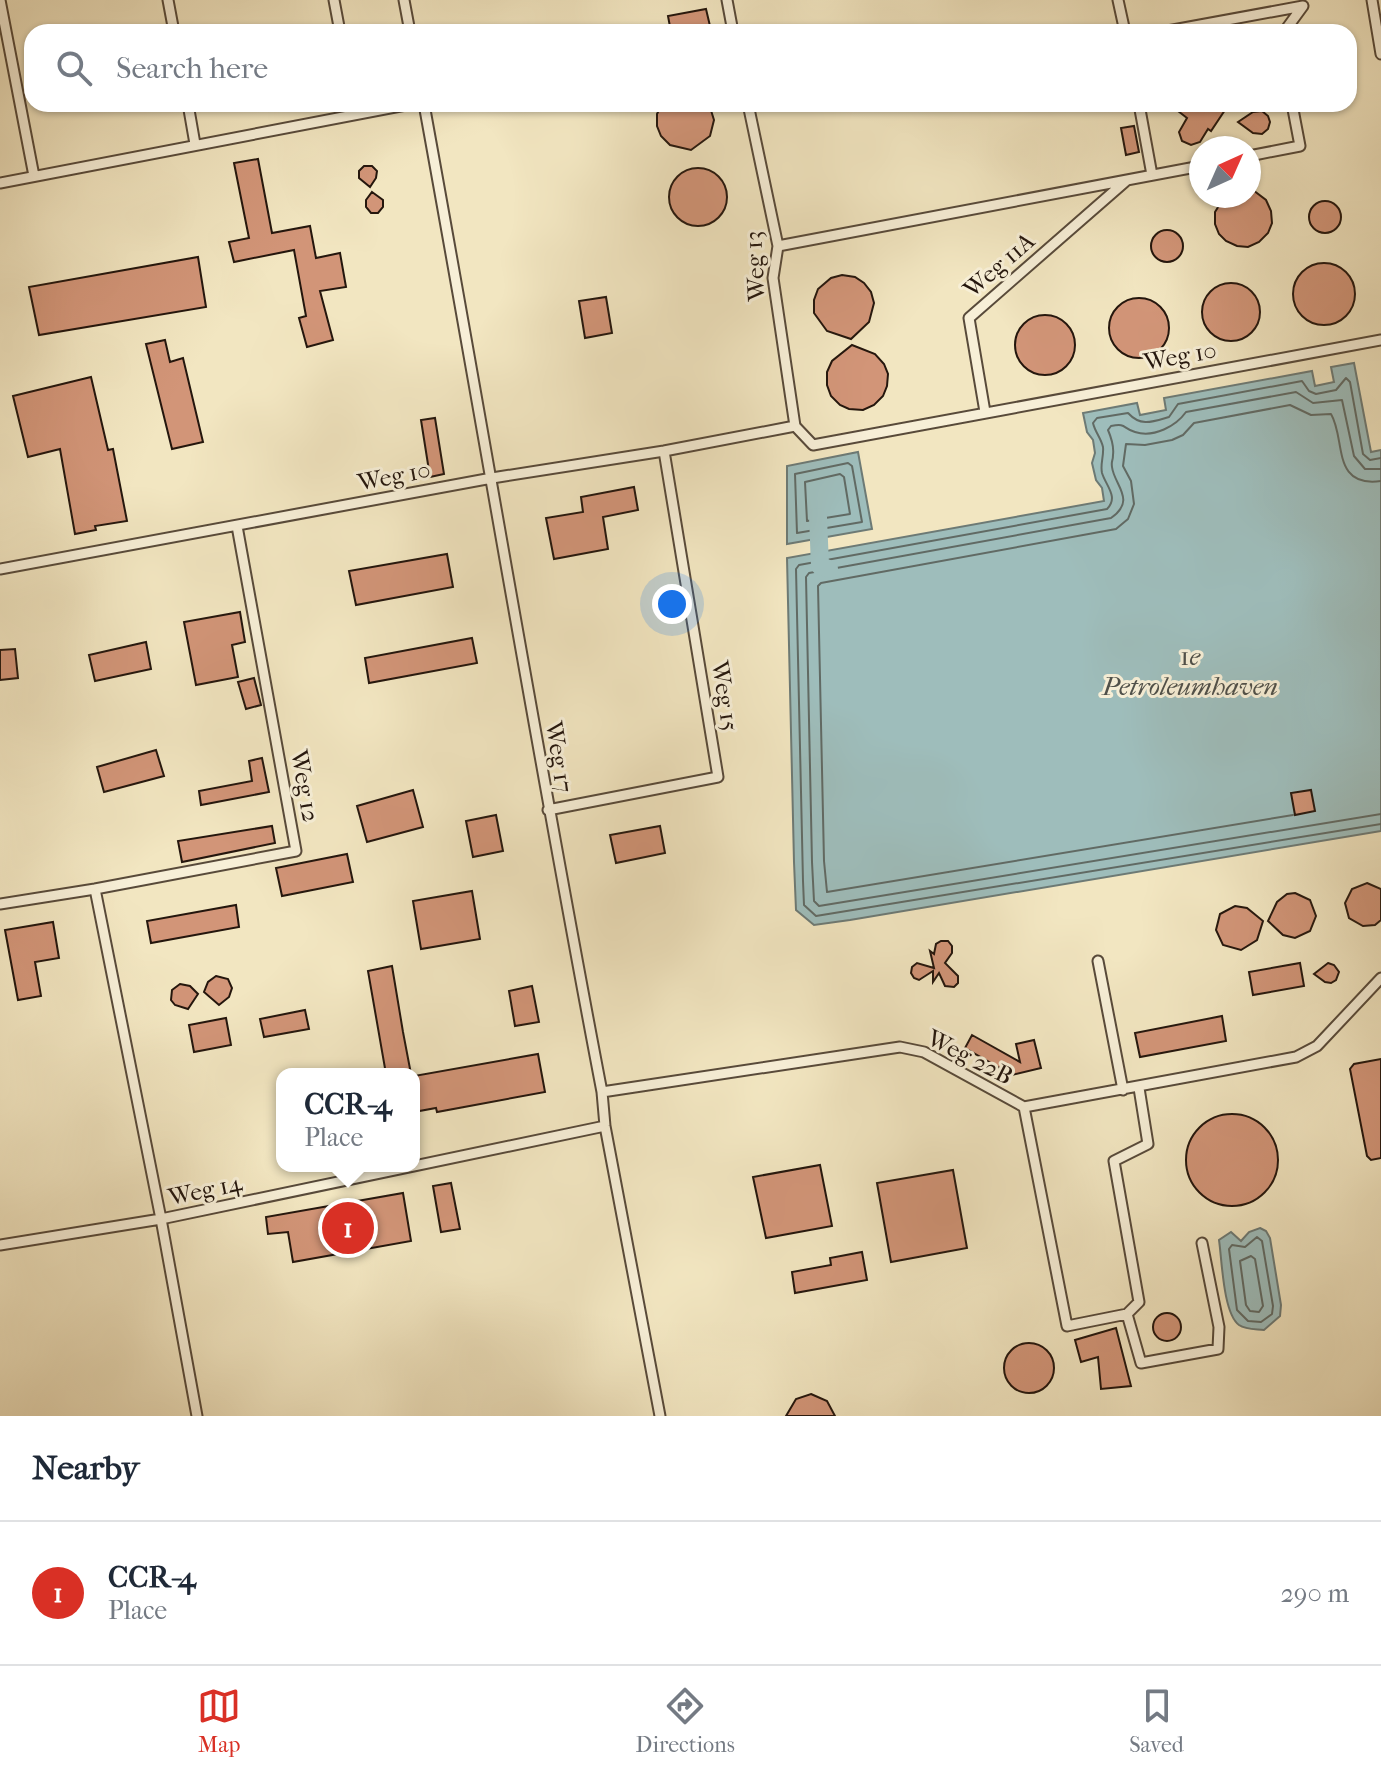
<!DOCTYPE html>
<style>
:root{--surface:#fff;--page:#f6f6f7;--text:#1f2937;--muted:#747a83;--line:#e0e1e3;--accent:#d93025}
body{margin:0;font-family:"IM FELL French Canon",serif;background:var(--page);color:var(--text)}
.compass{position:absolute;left:1189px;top:136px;width:72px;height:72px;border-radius:50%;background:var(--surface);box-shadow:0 2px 6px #0004;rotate:45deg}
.you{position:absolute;left:672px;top:604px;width:28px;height:28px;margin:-20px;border:6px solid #fff;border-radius:50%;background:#1a73e8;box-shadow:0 0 0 12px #1a73e833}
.badge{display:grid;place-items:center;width:52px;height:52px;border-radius:50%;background:var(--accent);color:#fff;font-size:26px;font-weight:700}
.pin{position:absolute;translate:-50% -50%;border:4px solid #fff;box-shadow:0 2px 8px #0006}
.popup{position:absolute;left:276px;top:1068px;width:144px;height:104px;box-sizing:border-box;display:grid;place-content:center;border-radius:16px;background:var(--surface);filter:drop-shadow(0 2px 6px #0005);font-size:26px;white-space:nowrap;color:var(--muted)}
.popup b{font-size:30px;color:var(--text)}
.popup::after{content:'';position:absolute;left:50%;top:100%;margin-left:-16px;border:16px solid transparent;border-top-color:var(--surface)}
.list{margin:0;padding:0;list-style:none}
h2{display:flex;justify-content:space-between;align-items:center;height:104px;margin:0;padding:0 32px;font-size:34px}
h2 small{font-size:26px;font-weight:400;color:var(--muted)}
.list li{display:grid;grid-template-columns:52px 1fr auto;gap:24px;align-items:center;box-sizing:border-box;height:144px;padding:0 32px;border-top:2px solid var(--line)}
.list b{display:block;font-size:30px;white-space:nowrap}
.list p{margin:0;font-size:26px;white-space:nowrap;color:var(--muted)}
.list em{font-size:26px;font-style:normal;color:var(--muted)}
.icon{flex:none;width:44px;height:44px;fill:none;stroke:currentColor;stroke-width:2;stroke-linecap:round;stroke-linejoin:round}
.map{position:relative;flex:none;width:1381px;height:1416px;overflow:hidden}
.search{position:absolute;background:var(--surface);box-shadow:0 2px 6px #0004;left:24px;right:24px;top:24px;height:88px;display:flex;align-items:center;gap:20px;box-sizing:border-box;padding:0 28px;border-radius:24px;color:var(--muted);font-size:30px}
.sheet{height:248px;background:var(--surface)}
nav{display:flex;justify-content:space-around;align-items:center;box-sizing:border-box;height:112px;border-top:2px solid var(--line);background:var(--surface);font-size:22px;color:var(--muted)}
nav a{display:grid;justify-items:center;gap:4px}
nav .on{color:var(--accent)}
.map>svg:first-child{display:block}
.water{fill:#9ebdbb;stroke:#6d7a75;stroke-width:2}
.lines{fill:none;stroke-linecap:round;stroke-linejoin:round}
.shore{stroke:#616a64;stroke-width:2}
.canal{stroke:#9ebdbb;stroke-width:18}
.building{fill:#d29578;stroke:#24160d;stroke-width:2}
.lane-casing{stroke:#584a3a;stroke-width:13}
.lane{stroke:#f7efd7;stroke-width:9}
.labels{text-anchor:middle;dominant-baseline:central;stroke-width:6;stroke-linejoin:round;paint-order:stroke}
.street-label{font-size:24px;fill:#24160d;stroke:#f7efd7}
.water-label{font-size:26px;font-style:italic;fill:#4f504a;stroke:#f7efd7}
</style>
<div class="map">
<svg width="1381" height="1416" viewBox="0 0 1381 1416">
<rect width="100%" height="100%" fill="#f2e6c1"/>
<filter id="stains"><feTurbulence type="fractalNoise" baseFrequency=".0025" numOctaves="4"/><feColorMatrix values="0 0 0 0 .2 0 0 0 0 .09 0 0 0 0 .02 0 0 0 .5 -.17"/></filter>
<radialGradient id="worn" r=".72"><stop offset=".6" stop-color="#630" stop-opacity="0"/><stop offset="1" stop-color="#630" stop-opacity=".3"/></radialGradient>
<path class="water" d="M1354,363L1371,452L1381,450V831L850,920L814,925L796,910L794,862L787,558L1104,501L1102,488L1096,480L1092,463L1095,453L1093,440L1087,432L1083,413L1137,403L1140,415L1166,410L1164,398L1312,371L1315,386L1334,382L1331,367Z
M858,452L872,529L787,544V466Z
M1260,1228L1266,1231L1270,1238L1281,1305L1280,1316L1264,1330C1256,1329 1246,1330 1239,1325C1223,1313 1222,1260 1219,1240L1231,1232L1241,1241L1249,1232Z"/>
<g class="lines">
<path class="shore" d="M1381,458L1370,460L1363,454L1350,382L1346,378L1336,390L1316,394L1309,391L1302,381L1178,404L1169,417C1152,422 1141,427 1128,413L1097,418L1093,423C1095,432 1101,438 1103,447C1104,456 1100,464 1102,473C1106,486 1119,497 1107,509L799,565L796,569L803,881L804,905L816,916L1381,824
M848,463L852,466L862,522L797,533L795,474Z
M1381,469H1365L1354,456L1342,400L1313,403L1296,392L1186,412C1176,426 1154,438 1135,432C1122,428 1127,423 1111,426L1108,430C1111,437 1114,447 1113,455C1113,462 1111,460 1112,467C1114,485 1137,500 1111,518L809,573L806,577L812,862L814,901L819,906L1381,814
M840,474L844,477L850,514L807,521L805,482Z
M1293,815L827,892L824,861L818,586L821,583L1116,529L1128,519L1134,504L1131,481L1123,466L1126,444L1145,445L1172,440L1183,435L1194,423L1290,405L1311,415L1331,414C1346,439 1331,488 1381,481
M1257,1237L1262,1241L1273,1306L1272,1314L1261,1322L1248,1321L1237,1310L1229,1249L1232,1245L1245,1247Z
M1251,1256L1255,1259L1263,1306L1259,1312L1250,1311L1246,1305L1240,1261Z"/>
<path class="canal" d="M818,517L820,566L829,569"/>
</g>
<path class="building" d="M706,9L710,26L671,32L668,16Z
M662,104H709L714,120L710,136L691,150L670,145L661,136L657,126V114Z
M1169,104H1229L1211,131L1208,129L1200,142L1191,145L1182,141L1179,132L1187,118Z
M1262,111L1268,116L1270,122L1268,129L1262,134L1253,133L1238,122L1253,112Z
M1134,126L1139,152L1126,155L1121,128Z
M258,159L272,233L310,226L316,258L340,253L346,287L320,291L333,340L307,347L299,318L306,316L294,250L234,262L229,242L249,238L234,163Z
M364,166H372L377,171L376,178L370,187L359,178V171Z
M669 197a29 29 0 1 1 58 0a29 29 0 1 1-58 0Z
M1249,187L1266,200L1271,211L1272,223L1268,233L1259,242L1248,247L1237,246L1226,241L1219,234L1215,224V212L1225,196H1249Z
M372,192L383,200V207L378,213H371L366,207V200Z
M1309 217a16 16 0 1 1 32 0a16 16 0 1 1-32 0Z
M1151 246a16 16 0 1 1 32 0a16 16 0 1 1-32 0Z
M198,257L206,307L39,335L29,287Z
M1293 294a31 31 0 1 1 62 0a31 31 0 1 1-62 0Z
M842,275L855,277L864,283L871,292L874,303L869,322L851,339L827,331L814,313V300L818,289L831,278Z
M1202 312a29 29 0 1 1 58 0a29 29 0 1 1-58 0Z
M606,297L612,333L585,338L579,301Z
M1109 328a30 30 0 1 1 60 0a30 30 0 1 1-60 0Z
M1015 345a30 30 0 1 1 60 0a30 30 0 1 1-60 0Z
M165,340L170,362L183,358L203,442L172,449L146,344Z
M852,345L875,354L884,364L888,374L887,386L883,396L874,405L863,410L849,409L840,405L831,396L827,385V372L832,361Z
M91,377L108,450L113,449L127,521L95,526L96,530L75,534L60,449L28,457L13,396Z
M435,418L444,474L430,477L421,420Z
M634,487L638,510L603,517L608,549L554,559L546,518L583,512L581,497Z
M447,554L453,587L356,605L349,571Z
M240,612L245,642L232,645L238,677L196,685L184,622Z
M472,638L477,663L369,683L365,658Z
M146,642L151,669L95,681L89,655Z
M15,649L18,678L0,680V650Z
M254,678L261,705L246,709L238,682Z
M156,750L164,776L104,792L97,767Z
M262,758L269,792L201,805L199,791L252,781L249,761Z
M413,790L423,827L367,842L357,806Z
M1311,790L1315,811L1295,815L1291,793Z
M496,815L503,851L473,857L466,821Z
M272,826L275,843L182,862L178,841Z
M660,826L665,853L616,863L610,835Z
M347,854L353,882L282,896L276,868Z
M1367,883L1381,889V920L1375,925L1363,926L1349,918L1345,903L1352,889Z
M472,891L480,939L421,949L413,901Z
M1295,893L1310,900L1316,916L1310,931L1295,938L1283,935L1268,921L1277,902L1287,894Z
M236,905L239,927L151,943L147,921Z
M1235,906L1247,908L1263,921L1257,940L1241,950L1223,945L1216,930L1220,914Z
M53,922L59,958L35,962L41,996L18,1000L5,930Z
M941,941H948L952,946V953L945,963L958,976V983L954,987L945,986L939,973L933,982V971L919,980L914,978L911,973L912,967L917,963L934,968L930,951L934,954L936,944Z
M1300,963L1304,986L1253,995L1249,972Z
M1328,963L1334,965L1339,972L1336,980L1331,983L1325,982L1314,974Z
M392,966L403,1032L411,1074H386L368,971Z
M216,976L228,979L232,988L229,997L219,1005L204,992L208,982Z
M180,984L190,986L198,994L188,1009L175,1005L171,1000L172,990Z
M532,986L539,1022L515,1026L509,991Z
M305,1010L309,1029L264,1037L260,1019Z
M1222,1016L1226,1041L1140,1057L1135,1033Z
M226,1018L231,1045L194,1052L189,1025Z
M972,1035L1020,1062L1016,1044L1034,1040L1041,1068L1012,1075L965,1048Z
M538,1054L545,1092L437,1112L436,1108L414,1112V1076Z
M1381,1059V1158L1371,1160L1367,1156L1350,1069L1354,1064Z
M1186 1160a46 46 0 1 1 92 0a46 46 0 1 1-92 0Z
M820,1165L832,1226L766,1238L753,1177Z
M953,1170L967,1248L891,1262L877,1183Z
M451,1183L460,1229L441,1232L433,1186Z
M403,1193L411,1241L293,1262L288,1232L268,1234L266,1217Z
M862,1252L867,1280L795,1293L792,1272L831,1265L830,1258Z
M1153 1327a14 14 0 1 1 28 0a14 14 0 1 1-28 0Z
M1116,1328L1131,1386L1101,1389L1098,1357L1081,1362L1075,1340Z
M1004 1368a25 25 0 1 1 50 0a25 25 0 1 1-50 0Z
M811,1394L827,1401L835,1416H786L796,1399Z"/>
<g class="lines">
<g class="lane-casing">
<path id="lane" d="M0,0L34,176
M168,0L174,32
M334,0L340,32
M404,0L410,32
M727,0L733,32
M1118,0L1125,32
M1372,0L1381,54
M1162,32L1303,6
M1284,32L1303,6
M188,104L195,144
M424,104C484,433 539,764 602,1092L605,1126L660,1416
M748,104L778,246L773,278L795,426
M1139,104L1152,175
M1249,156L1300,146L1292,104
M0,183L411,104
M778,246L1201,166
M985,412L969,318L1127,180
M795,426L813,445L1381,340
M0,569L492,478L664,451L795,426
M548,810L718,777L664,451
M95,889L161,1219L197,1416
M0,904L95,889L296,851L237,526
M1098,961L1123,1090
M602,1092L900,1047L924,1052L1024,1107L1296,1057L1317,1046L1381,978
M1024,1107L1067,1326L1127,1314L1141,1363L1218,1349L1219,1327L1202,1243
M0,1245L161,1219L605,1126
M1127,1314L1139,1302L1114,1161L1148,1144L1139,1088"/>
</g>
<use href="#lane" class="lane"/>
</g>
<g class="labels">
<g class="street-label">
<text transform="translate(999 265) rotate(-41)">Weg 11A</text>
<text transform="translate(755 266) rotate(-93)">Weg 13</text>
<text transform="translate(1180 356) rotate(-10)">Weg 10</text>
<text transform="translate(394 476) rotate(-11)">Weg 10</text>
<text transform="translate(725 696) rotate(81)">Weg 15</text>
<text transform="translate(559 757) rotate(81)">Weg 17</text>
<text transform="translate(305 786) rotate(80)">Weg 12</text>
<text transform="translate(970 1057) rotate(27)">Weg 22B</text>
<text transform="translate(205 1190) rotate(-12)">Weg 14</text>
</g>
<g class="water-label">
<text x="1190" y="656">1e<tspan x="1190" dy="30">Petroleumhaven</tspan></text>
</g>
</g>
<rect width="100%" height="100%" filter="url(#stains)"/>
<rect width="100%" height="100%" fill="url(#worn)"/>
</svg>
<svg class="compass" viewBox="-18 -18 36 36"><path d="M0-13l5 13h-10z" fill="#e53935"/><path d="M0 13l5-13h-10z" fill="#747a83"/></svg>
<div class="you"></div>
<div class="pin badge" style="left:348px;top:1228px">1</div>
<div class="popup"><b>CCR-4</b>Place</div>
<div class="search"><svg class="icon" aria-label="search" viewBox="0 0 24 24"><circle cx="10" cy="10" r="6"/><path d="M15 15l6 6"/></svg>Search here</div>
</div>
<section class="sheet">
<h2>Nearby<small></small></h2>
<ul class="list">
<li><span class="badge">1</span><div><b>CCR-4</b><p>Place</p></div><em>290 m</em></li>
</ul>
</section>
<nav>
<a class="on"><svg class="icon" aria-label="map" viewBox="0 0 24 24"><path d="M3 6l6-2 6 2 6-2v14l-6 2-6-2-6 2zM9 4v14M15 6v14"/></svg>Map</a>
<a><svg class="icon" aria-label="directions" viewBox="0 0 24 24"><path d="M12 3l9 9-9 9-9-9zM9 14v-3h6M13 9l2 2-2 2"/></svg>Directions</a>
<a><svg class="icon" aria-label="saved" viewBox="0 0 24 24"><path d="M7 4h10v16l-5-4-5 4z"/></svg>Saved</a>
</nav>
